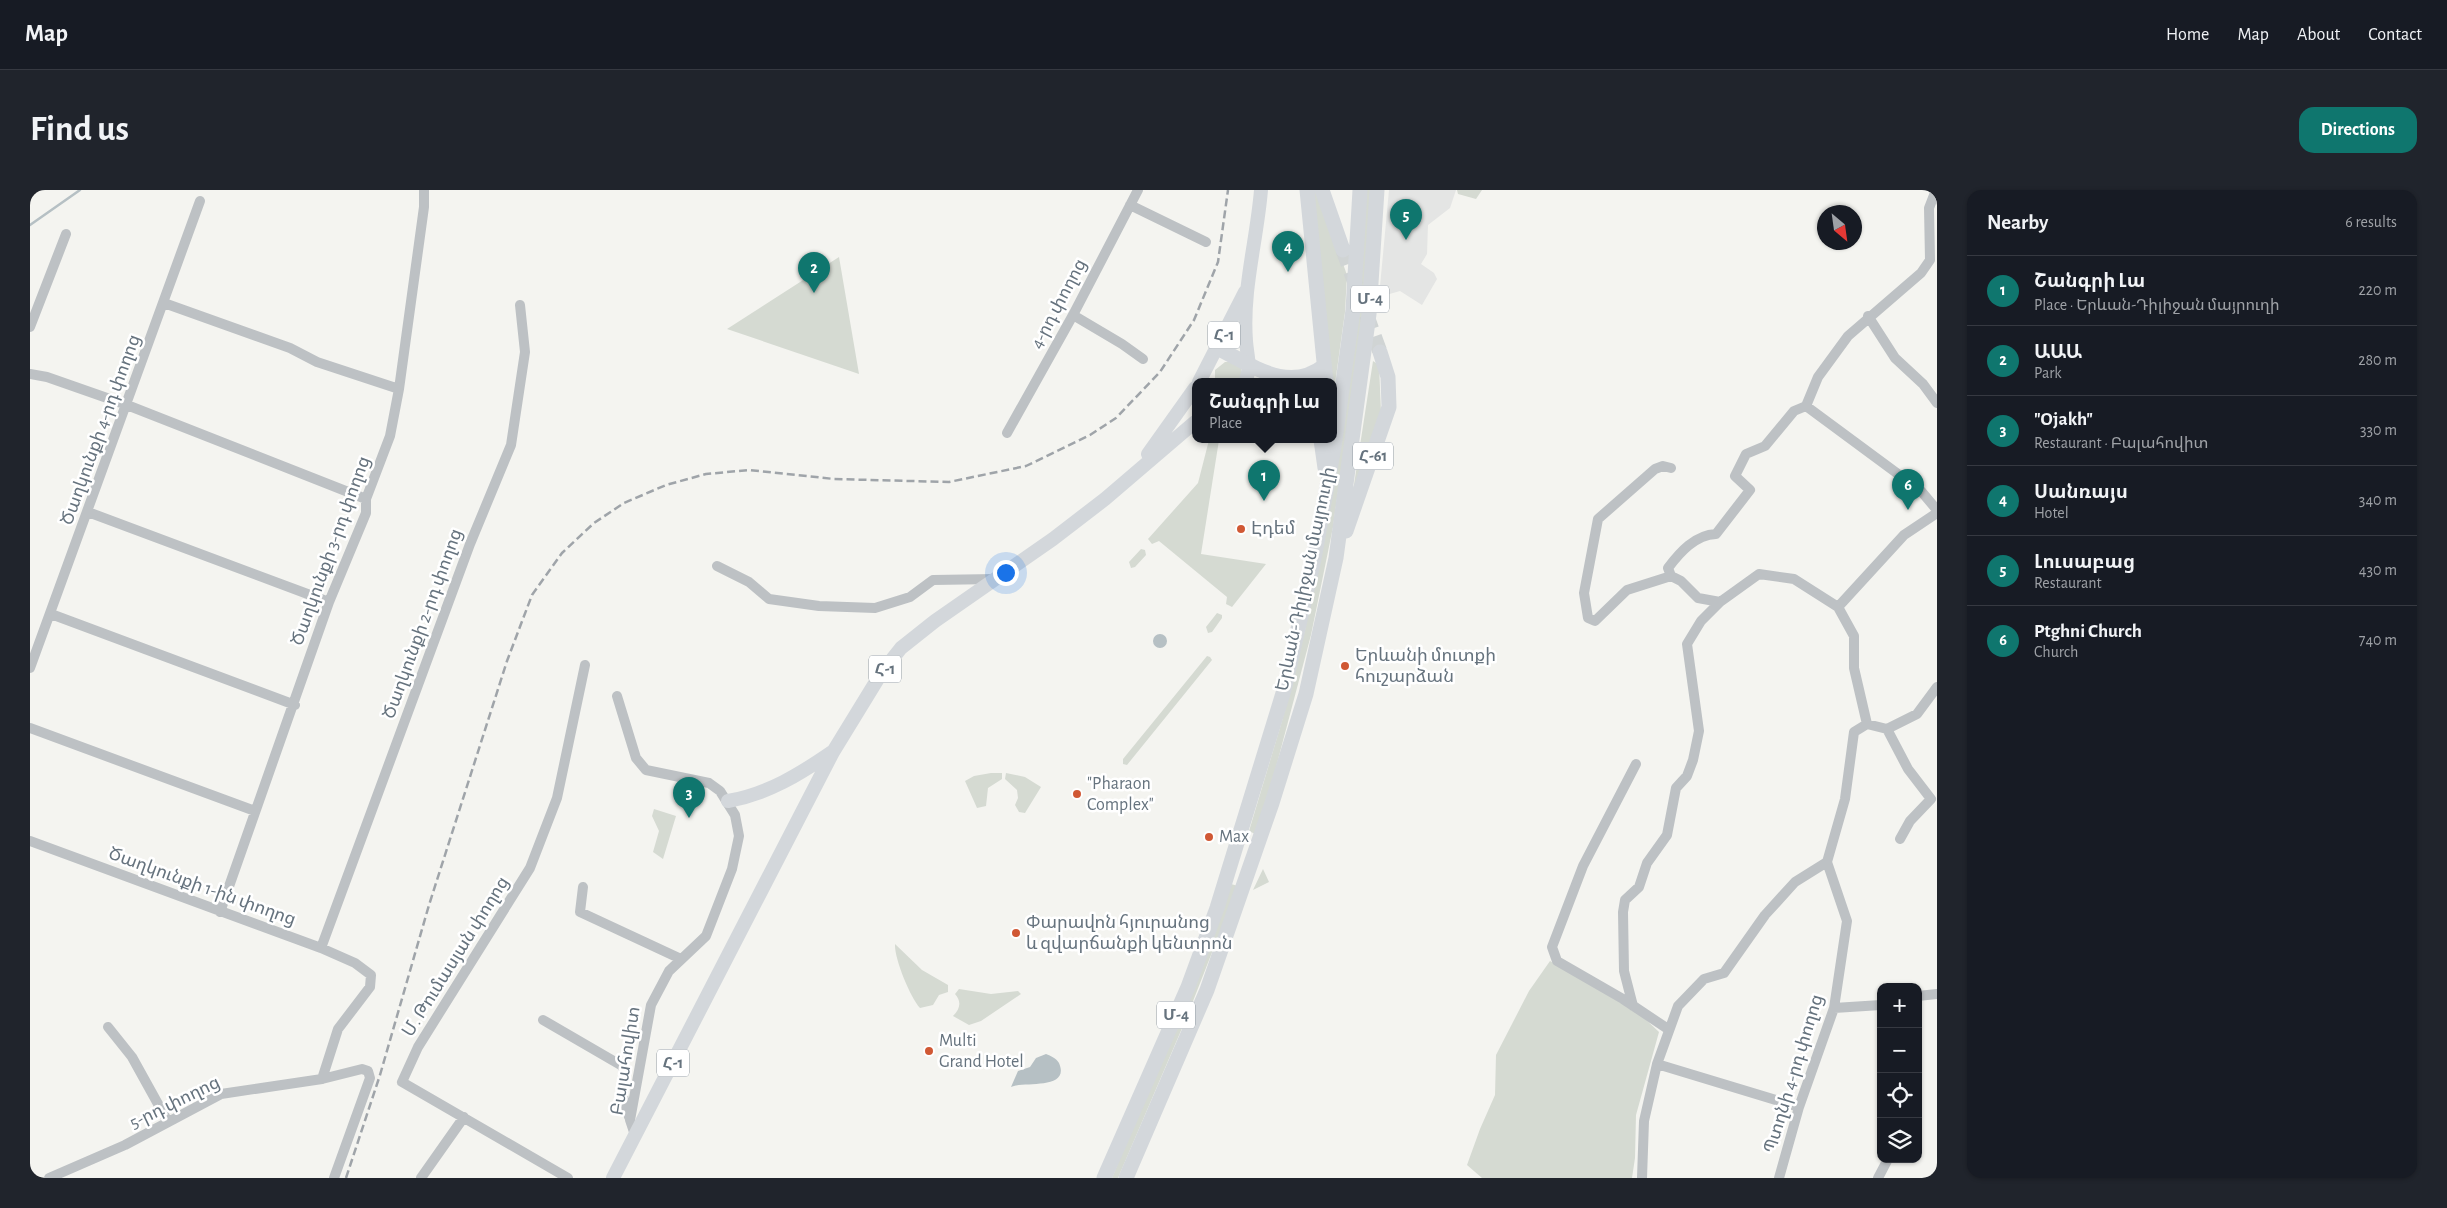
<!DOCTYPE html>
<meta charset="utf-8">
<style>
:root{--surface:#171b24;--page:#20242c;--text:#f1f3f6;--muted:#9ea1a6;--line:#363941;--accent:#0f766e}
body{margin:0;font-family:"Alegreya Sans","Noto Sans Armenian",sans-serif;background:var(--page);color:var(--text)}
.controls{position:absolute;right:15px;bottom:15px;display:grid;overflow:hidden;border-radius:10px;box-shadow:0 1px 4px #0004}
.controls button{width:45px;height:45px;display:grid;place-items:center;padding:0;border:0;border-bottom:1px solid var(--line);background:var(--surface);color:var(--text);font:25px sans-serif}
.compass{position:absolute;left:1787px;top:15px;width:45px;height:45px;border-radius:50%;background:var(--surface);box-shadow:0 1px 4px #0004;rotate:151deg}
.you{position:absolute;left:975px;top:382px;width:18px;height:18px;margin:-12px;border:4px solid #fff;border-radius:50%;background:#1a73e8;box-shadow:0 0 0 8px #1a73e833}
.badge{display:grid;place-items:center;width:32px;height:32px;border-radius:50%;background:var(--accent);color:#fff;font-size:16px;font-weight:700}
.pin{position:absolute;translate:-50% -41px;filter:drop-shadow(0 1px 2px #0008)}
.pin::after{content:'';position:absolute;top:26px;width:18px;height:15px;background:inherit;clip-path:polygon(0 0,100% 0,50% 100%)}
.popup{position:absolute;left:1162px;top:188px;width:145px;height:65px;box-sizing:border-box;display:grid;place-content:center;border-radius:10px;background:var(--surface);filter:drop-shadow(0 1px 4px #0005);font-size:16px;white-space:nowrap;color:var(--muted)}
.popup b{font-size:19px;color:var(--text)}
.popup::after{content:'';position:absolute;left:50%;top:100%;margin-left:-10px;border:10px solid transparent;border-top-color:var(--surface)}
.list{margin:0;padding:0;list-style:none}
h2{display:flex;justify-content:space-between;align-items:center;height:65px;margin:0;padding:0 20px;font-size:21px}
h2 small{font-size:16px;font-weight:400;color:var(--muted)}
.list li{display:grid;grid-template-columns:32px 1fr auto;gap:15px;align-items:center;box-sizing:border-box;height:70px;padding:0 20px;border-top:1px solid var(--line)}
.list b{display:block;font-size:19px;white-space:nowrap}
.list p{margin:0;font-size:16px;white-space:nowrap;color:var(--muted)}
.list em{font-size:16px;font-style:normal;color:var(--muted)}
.icon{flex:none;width:28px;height:28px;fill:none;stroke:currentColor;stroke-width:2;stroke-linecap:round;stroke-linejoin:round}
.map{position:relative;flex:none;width:1907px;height:988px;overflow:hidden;border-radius:15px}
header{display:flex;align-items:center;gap:30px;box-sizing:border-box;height:70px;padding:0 25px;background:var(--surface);border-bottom:1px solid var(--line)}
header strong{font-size:24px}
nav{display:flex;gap:28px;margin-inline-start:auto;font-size:18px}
.intro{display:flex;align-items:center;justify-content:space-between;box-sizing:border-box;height:120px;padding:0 30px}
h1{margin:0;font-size:35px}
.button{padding:12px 22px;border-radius:15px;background:var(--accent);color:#fff;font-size:18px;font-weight:700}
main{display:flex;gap:30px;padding:0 30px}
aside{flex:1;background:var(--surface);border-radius:15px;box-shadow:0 1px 4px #0004}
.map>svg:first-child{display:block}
.built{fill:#e4e5e4}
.green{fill:#d5dad2}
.water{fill:#b6c0c4}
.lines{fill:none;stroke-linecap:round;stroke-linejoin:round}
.stream{stroke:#b6c0c4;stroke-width:2.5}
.highway-tunnel{stroke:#d0d4d4;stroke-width:15;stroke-dasharray:15 8;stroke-linecap:butt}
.minor{stroke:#bdc1c4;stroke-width:10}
.major{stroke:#d3d7db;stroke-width:14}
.highway{stroke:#d3d7db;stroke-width:15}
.rail{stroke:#9fa4a9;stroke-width:2.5;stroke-dasharray:8 4;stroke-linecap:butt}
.poi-dot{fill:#d05834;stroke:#fff;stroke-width:2}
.labels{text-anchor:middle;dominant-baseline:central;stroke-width:5;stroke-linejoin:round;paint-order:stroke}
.shield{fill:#fff;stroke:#949da5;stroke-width:1}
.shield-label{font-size:16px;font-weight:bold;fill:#66737e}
.street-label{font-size:18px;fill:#66737e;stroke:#fff}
.poi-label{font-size:18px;fill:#66737e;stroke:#fff;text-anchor:start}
</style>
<header>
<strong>Map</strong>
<nav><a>Home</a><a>Map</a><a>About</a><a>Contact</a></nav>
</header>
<div class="intro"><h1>Find us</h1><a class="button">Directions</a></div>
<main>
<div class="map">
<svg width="1907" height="988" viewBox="0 0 1907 988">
<rect width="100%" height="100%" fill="#f4f4f0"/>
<path class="built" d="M1359,0H1426L1420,18L1398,35L1397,64L1391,74L1404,83L1407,89L1392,115L1370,101L1349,107Z"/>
<path class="green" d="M1281,0H1287L1317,85L1315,122L1303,208Z
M1335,0H1342L1333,124L1303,337L1281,445L1245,581L1225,644L1219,641L1252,531L1275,440Z
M1427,0H1452L1446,9L1428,4Z
M809,67L829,184L697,139Z
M1343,171L1349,175L1351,222L1321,314Z
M1195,172H1200L1211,178L1212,192H1185V180Z
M1179,250H1189L1171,364L1236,374L1202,417L1196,414L1197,407L1129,351L1122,354L1118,349L1168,293Z
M1111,359L1115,360L1116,365L1105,377L1101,378L1099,372Z
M1187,423L1192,425V428L1182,442L1178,443L1176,437Z
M1177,466L1180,467L1182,470L1097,575L1093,574V569Z
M961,583H972V589L958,598L956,616L947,618L935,591L944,586Z
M976,583L995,587L1011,597L995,623L989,622L985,615L988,608L987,600L975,589Z
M624,619L646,626L633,669L623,662L629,641L622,626Z
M1233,679L1239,692L1223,700Z
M1201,694L1208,696L1156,829L1088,988H1082Z
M865,754L892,780L918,795V802L909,805L903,815L890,818C880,807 864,768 865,754Z
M1520,771L1610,824L1629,842L1606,925L1605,968L1602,988H1452L1437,975L1450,939L1465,905L1466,865L1499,801Z
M929,799L961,804L988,801L991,804L951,831L939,835L923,826C930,819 932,812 925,804Z"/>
<path class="water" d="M1123 451a7 7 0 1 1 14 0a7 7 0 1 1-14 0Z
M1016,864C1021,866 1026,868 1029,873C1041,901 992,891 981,897L988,881L1000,877L1006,868Z"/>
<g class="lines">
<path class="stream" d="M0,35L50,0"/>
<path class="highway-tunnel" d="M1313,60L1350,162"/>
<path class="minor" d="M1906,0L1899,18L1900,70L1891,83L1818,146L1788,187L1776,216L1891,301L1907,320
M1100,15L1176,52
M134,113L260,158L287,172L369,199
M1043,125L1092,154L1113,169
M1838,126L1865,168L1893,194L1907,213
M0,137L36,44
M0,184L17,187L97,215L336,309
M1776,216L1764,221L1735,256L1716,264L1705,286L1720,300L1686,344C1665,345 1650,362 1638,378L1641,386L1651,391L1668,408L1690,412L1729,384L1764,389L1808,417L1824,446V478L1837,534
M977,243L1043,125L1108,0
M1641,278L1633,276L1625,279L1568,329L1554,403L1558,428L1565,431L1597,400L1641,386
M58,322L299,412
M687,376L719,392L739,409L789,416L845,418L880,407L903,390L965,389
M1808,417L1874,345L1907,323
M21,424L265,515
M0,478L170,11
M587,506L606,568L616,580L679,593L690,601L705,625L709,646L702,679L676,746L639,781L621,815L600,930L605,945
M0,538L225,621
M1857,539L1878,579L1901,609L1880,631L1870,649
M1606,574L1553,676L1522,757L1527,771L1593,809L1638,839
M0,651L291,758L325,773L341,785L340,797L308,839L292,889
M1797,672L1815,609L1824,542L1837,534L1857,539L1887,524L1907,497
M553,697L550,722L651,769
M190,722L299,412L336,323V309L360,246L369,199L394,17V0
M291,758L440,354L481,255L495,162L490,115
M1888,806L1907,804
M1603,816L1594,781L1593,722L1595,710L1609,697L1617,673L1637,645L1646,598L1657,586L1663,570L1669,541L1657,454L1671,431L1690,412
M1804,818L1851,815
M513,830L594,877L593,906L599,927
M78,837L102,867L138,932
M1627,874L1769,917
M19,988L95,955L191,904L292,889L332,879L338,881L340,888L304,988
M391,988L434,927
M538,988L372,892L388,857L500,678L527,608L555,475
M1612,988L1614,931L1627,874L1648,816L1674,789L1694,783L1735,725L1765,692L1797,672
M1749,988L1769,917L1804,818L1817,731L1797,672
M1848,988L1858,969"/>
<path class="major" d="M1169,192L1215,102
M1215,192C1222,178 1217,166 1216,151C1212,100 1227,50 1231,0
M1118,264L1165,198
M698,611C738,604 770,584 802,562
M583,988L803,562L852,482L871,458L905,431L1023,349L1075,309L1165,232"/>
<path class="highway" d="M1277,0L1296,192
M1292,0L1313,60
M1187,158C1222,175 1258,204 1294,176
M1291,250L1295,278
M1316,341L1359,217L1358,187L1350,162
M1074,988L1158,797L1187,718L1254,500L1284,369L1304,257L1323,120L1330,0
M1096,988L1177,800L1242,613L1276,504L1306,368L1339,124L1347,0"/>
<path class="rail" d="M316,988L350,885L399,715L477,471L502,405L532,363L564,333L594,313L636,295L676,284L719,280L804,289L919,292L996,276L1060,245L1086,228L1130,182L1164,130L1188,72L1198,0"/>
</g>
<g class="poi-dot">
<circle cx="1211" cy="339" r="5"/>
<circle cx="1315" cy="476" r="5"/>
<circle cx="1047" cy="604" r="5"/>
<circle cx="1179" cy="647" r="5"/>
<circle cx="986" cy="743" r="5"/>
<circle cx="899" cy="861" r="5"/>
</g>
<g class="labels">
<g class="shield">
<rect x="1321" y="95.5" width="38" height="27" rx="4"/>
<rect x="1178" y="131.5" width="32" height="27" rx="4"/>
<rect x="1323" y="252.5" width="40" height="27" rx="4"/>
<rect x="839" y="465.5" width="32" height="27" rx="4"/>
<rect x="1127" y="811.5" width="38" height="27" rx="4"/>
<rect x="627" y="859.5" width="32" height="27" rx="4"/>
</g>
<g class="shield-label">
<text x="1340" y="109">Մ-4</text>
<text x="1194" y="145">Հ-1</text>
<text x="1343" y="266">Հ-61</text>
<text x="855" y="479">Հ-1</text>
<text x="1146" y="825">Մ-4</text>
<text x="643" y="873">Հ-1</text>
</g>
<g class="street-label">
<text transform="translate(1029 114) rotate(-62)">4-րդ փողոց</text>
<text transform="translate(71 240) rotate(-70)">Ծաղկունքի 4-րդ փողոց</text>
<text transform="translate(301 361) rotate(-70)">Ծաղկունքի 3-րդ փողոց</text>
<text transform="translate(1276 389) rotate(-78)">Երևան-Դիլիջան մայրուղի</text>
<text transform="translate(393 434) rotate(-70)">Ծաղկունքի 2-րդ փողոց</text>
<text transform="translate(172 697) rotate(20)">Ծաղկունքի 1-ին փողոց</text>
<text transform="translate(426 767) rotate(-58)">Մ․ Թումասյան փողոց</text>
<text transform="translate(596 871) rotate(-81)">Բալահովիտ</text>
<text transform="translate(1764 884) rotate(-73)">Պտղնի 4-րդ փողոց</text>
<text transform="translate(145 913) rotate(-26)">5-րդ փողոց</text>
</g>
<g class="poi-label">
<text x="1221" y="339">Էդեմ</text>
<text x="1325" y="466">Երևանի մուտքի<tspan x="1325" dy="21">հուշարձան</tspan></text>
<text x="1057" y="594">"Pharaon<tspan x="1057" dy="21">Complex"</tspan></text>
<text x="1189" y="647">Max</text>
<text x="996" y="733">Փարավոն հյուրանոց<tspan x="996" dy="21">և զվարճանքի կենտրոն</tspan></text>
<text x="909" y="851">Multi<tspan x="909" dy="21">Grand Hotel</tspan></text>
</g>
</g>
</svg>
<div class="controls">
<button>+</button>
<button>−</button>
<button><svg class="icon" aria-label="locate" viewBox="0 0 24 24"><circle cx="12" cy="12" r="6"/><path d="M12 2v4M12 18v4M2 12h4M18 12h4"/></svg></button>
<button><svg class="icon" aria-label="layers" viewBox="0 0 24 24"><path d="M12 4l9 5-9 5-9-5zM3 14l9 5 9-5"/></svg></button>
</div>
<svg class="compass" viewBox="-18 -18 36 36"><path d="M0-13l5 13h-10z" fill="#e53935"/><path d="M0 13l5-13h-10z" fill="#9ea1a6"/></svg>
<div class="you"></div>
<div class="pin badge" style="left:1234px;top:311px">1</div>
<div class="popup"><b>Շանգրի Լա</b>Place</div>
<div class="pin badge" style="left:784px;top:103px">2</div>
<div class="pin badge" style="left:659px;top:628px">3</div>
<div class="pin badge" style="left:1258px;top:82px">4</div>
<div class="pin badge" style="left:1376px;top:50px">5</div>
<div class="pin badge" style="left:1878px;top:320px">6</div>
</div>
<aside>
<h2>Nearby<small>6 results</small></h2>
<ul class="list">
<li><span class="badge">1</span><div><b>Շանգրի Լա</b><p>Place · Երևան-Դիլիջան մայրուղի</p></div><em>220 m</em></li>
<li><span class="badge">2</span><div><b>ԱԱԱ</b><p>Park</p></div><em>280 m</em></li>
<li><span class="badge">3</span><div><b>&quot;Ojakh&quot;</b><p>Restaurant · Բալահովիտ</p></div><em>330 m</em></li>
<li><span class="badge">4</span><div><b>Սանռայս</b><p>Hotel</p></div><em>340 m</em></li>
<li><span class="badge">5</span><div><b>Լուսաբաց</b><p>Restaurant</p></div><em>430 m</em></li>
<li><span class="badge">6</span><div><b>Ptghni Church</b><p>Church</p></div><em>740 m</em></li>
</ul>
</aside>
</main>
